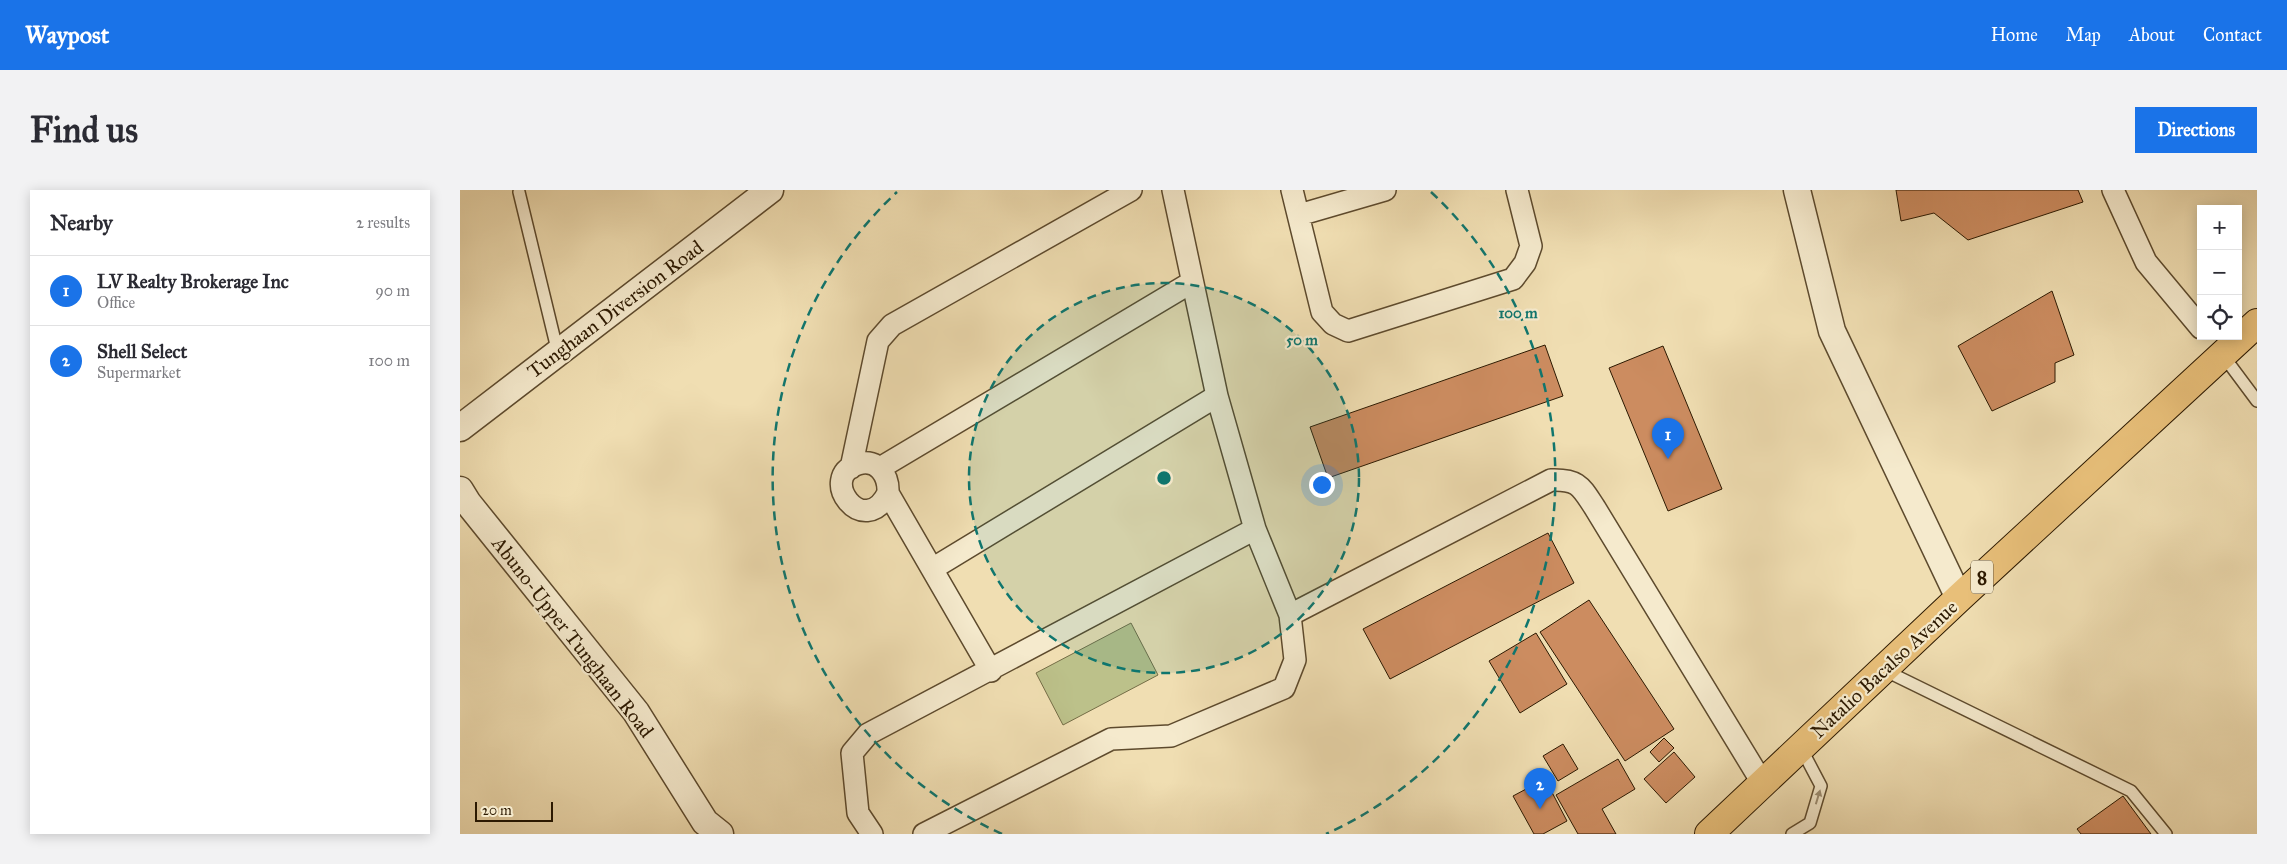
<!DOCTYPE html>
<meta charset="utf-8">
<style>
:root{--surface:#fff;--page:#f2f2f3;--text:#2b2b33;--muted:#7c7c81;--line:#e1e1e2;--accent:#1a73e8}
body{margin:0;font-family:"IM FELL Great Primer",serif;background:var(--page);color:var(--text)}
.controls{position:absolute;right:15px;top:15px;display:grid;overflow:hidden;border-radius:0px;box-shadow:0 2px 12px #0003}
.controls button{width:45px;height:45px;display:grid;place-items:center;padding:0;border:0;border-bottom:1px solid var(--line);background:var(--surface);color:var(--text);font:25px sans-serif}
.scale{position:absolute;left:15px;bottom:12px;width:78px;box-sizing:border-box;padding-left:5px;border:2px solid #2c1901;border-top:0;font-size:14px;line-height:18px;white-space:nowrap;color:#2c1901;-webkit-text-stroke:4px #f5eacd;paint-order:stroke}
.you{position:absolute;left:861px;top:294px;width:18px;height:18px;margin:-12px;border:4px solid #fff;border-radius:50%;background:#1a73e8;box-shadow:0 0 0 8px #1a73e833}
.badge{display:grid;place-items:center;width:32px;height:32px;border-radius:50%;background:var(--accent);color:#fff;font-size:16px;font-weight:700}
.pin{position:absolute;translate:-50% -41px;filter:drop-shadow(0 1px 2px #0008)}
.pin::after{content:'';position:absolute;top:26px;width:18px;height:15px;background:inherit;clip-path:polygon(0 0,100% 0,50% 100%)}
.list{margin:0;padding:0;list-style:none}
h2{display:flex;justify-content:space-between;align-items:center;height:65px;margin:0;padding:0 20px;font-size:21px}
h2 small{font-size:16px;font-weight:400;color:var(--muted)}
.list li{display:grid;grid-template-columns:32px 1fr auto;gap:15px;align-items:center;box-sizing:border-box;height:70px;padding:0 20px;border-top:1px solid var(--line)}
.list b{display:block;font-size:19px;white-space:nowrap}
.list p{margin:0;font-size:16px;white-space:nowrap;color:var(--muted)}
.list em{font-size:16px;font-style:normal;color:var(--muted)}
.icon{flex:none;width:28px;height:28px;fill:none;stroke:currentColor;stroke-width:2;stroke-linecap:round;stroke-linejoin:round}
.map{position:relative;flex:none;width:1797px;height:644px;overflow:hidden;border-radius:0px}
header{display:flex;align-items:center;gap:30px;box-sizing:border-box;height:70px;padding:0 25px;background:var(--accent);color:#fff}
header strong{font-size:24px}
nav{display:flex;gap:28px;margin-inline-start:auto;font-size:18px}
.intro{display:flex;align-items:center;justify-content:space-between;box-sizing:border-box;height:120px;padding:0 30px}
h1{margin:0;font-size:35px}
.button{padding:12px 22px;border-radius:0px;background:var(--accent);color:#fff;font-size:18px;font-weight:700}
main{display:flex;gap:30px;padding:0 30px}
aside{flex:1;background:var(--surface);border-radius:0px;box-shadow:0 2px 12px #0003}
.map>svg:first-child{display:block}
.green{fill:#bcc18a;stroke:#746d46}
.building{fill:#cc8c60;stroke:#2c1901}
.lines{fill:none;stroke-linecap:round;stroke-linejoin:round}
.service-casing{stroke:#5d4a2d;stroke-width:14}
.minor-casing{stroke:#5d4a2d;stroke-width:24}
.tertiary-casing{stroke:#5d4a2d;stroke-width:29}
.trunk-casing{stroke:#2c1901;stroke-width:30}
.service{stroke:#f5eacd;stroke-width:11}
.minor{stroke:#f5eacd;stroke-width:21}
.tertiary{stroke:#f5eacd;stroke-width:26}
.trunk{stroke:#e8bf79;stroke-width:28}
.oneway{fill:#9b8c71}
.ring{fill:none;stroke:#0f766e;stroke-width:2.5;stroke-dasharray:9 6}
.labels{text-anchor:middle;dominant-baseline:central;stroke-width:4.5;stroke-linejoin:round;paint-order:stroke}
.shield{fill:#f5eacd;stroke:#68583e;stroke-width:1}
.shield-label{font-size:19px;font-weight:bold;fill:#2c1901}
.street-label{font-size:20px;fill:#2c1901;stroke:#f5eacd}
.centre{fill:#0f766e;stroke:#f5eacd;stroke-width:2.5}
.ring-label{font-size:15px;text-anchor:middle;font-weight:bold;fill:#0f766e;stroke:#f5eacd;stroke-width:4.5;stroke-linejoin:round;paint-order:stroke}
</style>
<header>
<strong>Waypost</strong>
<nav><a>Home</a><a>Map</a><a>About</a><a>Contact</a></nav>
</header>
<div class="intro"><h1>Find us</h1><a class="button">Directions</a></div>
<main>
<aside>
<h2>Nearby<small>2 results</small></h2>
<ul class="list">
<li><span class="badge">1</span><div><b>LV Realty Brokerage Inc</b><p>Office</p></div><em>90 m</em></li>
<li><span class="badge">2</span><div><b>Shell Select</b><p>Supermarket</p></div><em>100 m</em></li>
</ul>
</aside>
<div class="map">
<svg width="1797" height="644" viewBox="0 0 1797 644">
<rect width="100%" height="100%" fill="#f0deb2"/>
<filter id="stains"><feTurbulence type="fractalNoise" baseFrequency=".004" numOctaves="4"/><feColorMatrix values="0 0 0 0 .2 0 0 0 0 .09 0 0 0 0 .02 0 0 0 .5 -.17"/></filter>
<radialGradient id="worn" r=".72"><stop offset=".6" stop-color="#630" stop-opacity="0"/><stop offset="1" stop-color="#630" stop-opacity=".3"/></radialGradient>
<path class="green" d="M671,433L698,485L603,535L576,483Z"/>
<path class="building" d="M1436,0H1618L1623,12L1508,50L1474,23L1441,31Z
M1592,101L1614,165L1595,173V192L1532,221L1498,156Z
M1085,155L1103,206L868,288L850,237Z
M1203,156L1262,299L1208,321L1149,178Z
M1088,343L1114,393L930,489L903,439Z
M1129,410L1214,539L1165,571L1080,442Z
M1076,443L1107,494L1060,523L1029,471Z
M1204,548L1214,558L1199,572L1190,562Z
M1103,554L1118,579L1098,591L1083,566Z
M1214,562L1235,587L1206,613L1184,589Z
M1158,569L1175,599L1142,619L1156,644H1118L1096,605Z
M1085,589L1107,631L1083,644H1074L1053,606Z
M1663,606L1691,644H1621L1617,639Z"/>
<g class="lines">
<g class="service-casing">
<path id="service" d="M59,2L98,163
M1762,164L1797,211
M1424,480L1671,601L1706,644
M1332,644L1350,633L1361,596L1341,558"/>
</g>
<g class="minor-casing">
<path id="minor" d="M832,0L862,122L873,134L888,141L1053,89L1065,73L1071,56L1057,0
M1653,0L1686,72L1741,138
M839,25L925,0
M391,278L418,151L432,135L671,0
M420,278L732,92
M428,303C404,351 356,287 398,274C418,268 429,286 428,303L531,481
M472,379L757,206
M830,425L1091,290C1119,289 1121,297 1135,318L1303,594
M412,644L398,623L392,563L408,544L795,339
M464,644L651,549L711,546L824,498L835,470L830,425L795,339L757,206L713,0"/>
</g>
<g class="tertiary-casing">
<path id="tertiary" d="M1337,0L1372,141L1499,408
M0,238L310,0
M0,300L8,313L176,522L245,632L260,644"/>
</g>
<g class="trunk-casing">
<path id="trunk" d="M1249,644L1499,408L1797,133"/>
</g>
<use href="#service" class="service"/>
<use href="#minor" class="minor"/>
<use href="#tertiary" class="tertiary"/>
<use href="#trunk" class="trunk"/>
</g>
<defs><path id="oneway-solid" d="M-6-.8H1V-3.2L6.5 0L1 3.2V.8H-6Z" transform="scale(1.25)"/></defs>
<use class="oneway" href="#oneway-solid" transform="translate(1358 607) rotate(-73)"/>
<circle cx="704" cy="288" r="195" fill="#0f766e" fill-opacity=".12"/>
<g class="ring">
<circle cx="704" cy="288" r="195"/>
<path d="M542 644A391 391 0 0 1 437 2M971 2A391 391 0 0 1 866 644"/>
</g>
<g class="labels">
<rect class="shield" x="1511" y="370.5" width="22" height="33" rx="4"/>
<g class="shield-label">
<text x="1522" y="387">8</text>
</g>
<g class="street-label">
<text transform="translate(155 119) rotate(-37)">Tunghaan Diversion Road</text>
<text transform="translate(113 447) rotate(52)">Abuno-Upper Tunghaan Road</text>
<text transform="translate(1424 479) rotate(-43)">Natalio Bacalso Avenue</text>
</g>
</g>
<circle cx="704" cy="288" r="8" class="centre"/>
<g class="ring-label">
<text x="1058" y="128">100 m</text>
<text x="842" y="155">50 m</text>
</g>
<rect width="100%" height="100%" filter="url(#stains)"/>
<rect width="100%" height="100%" fill="url(#worn)"/>
</svg>
<div class="controls">
<button>+</button>
<button>−</button>
<button><svg class="icon" aria-label="locate" viewBox="0 0 24 24"><circle cx="12" cy="12" r="6"/><path d="M12 2v4M12 18v4M2 12h4M18 12h4"/></svg></button>
</div>
<div class="scale">20 m</div>
<div class="you"></div>
<div class="pin badge" style="left:1208px;top:269px">1</div>
<div class="pin badge" style="left:1080px;top:619px">2</div>
</div>
</main>
